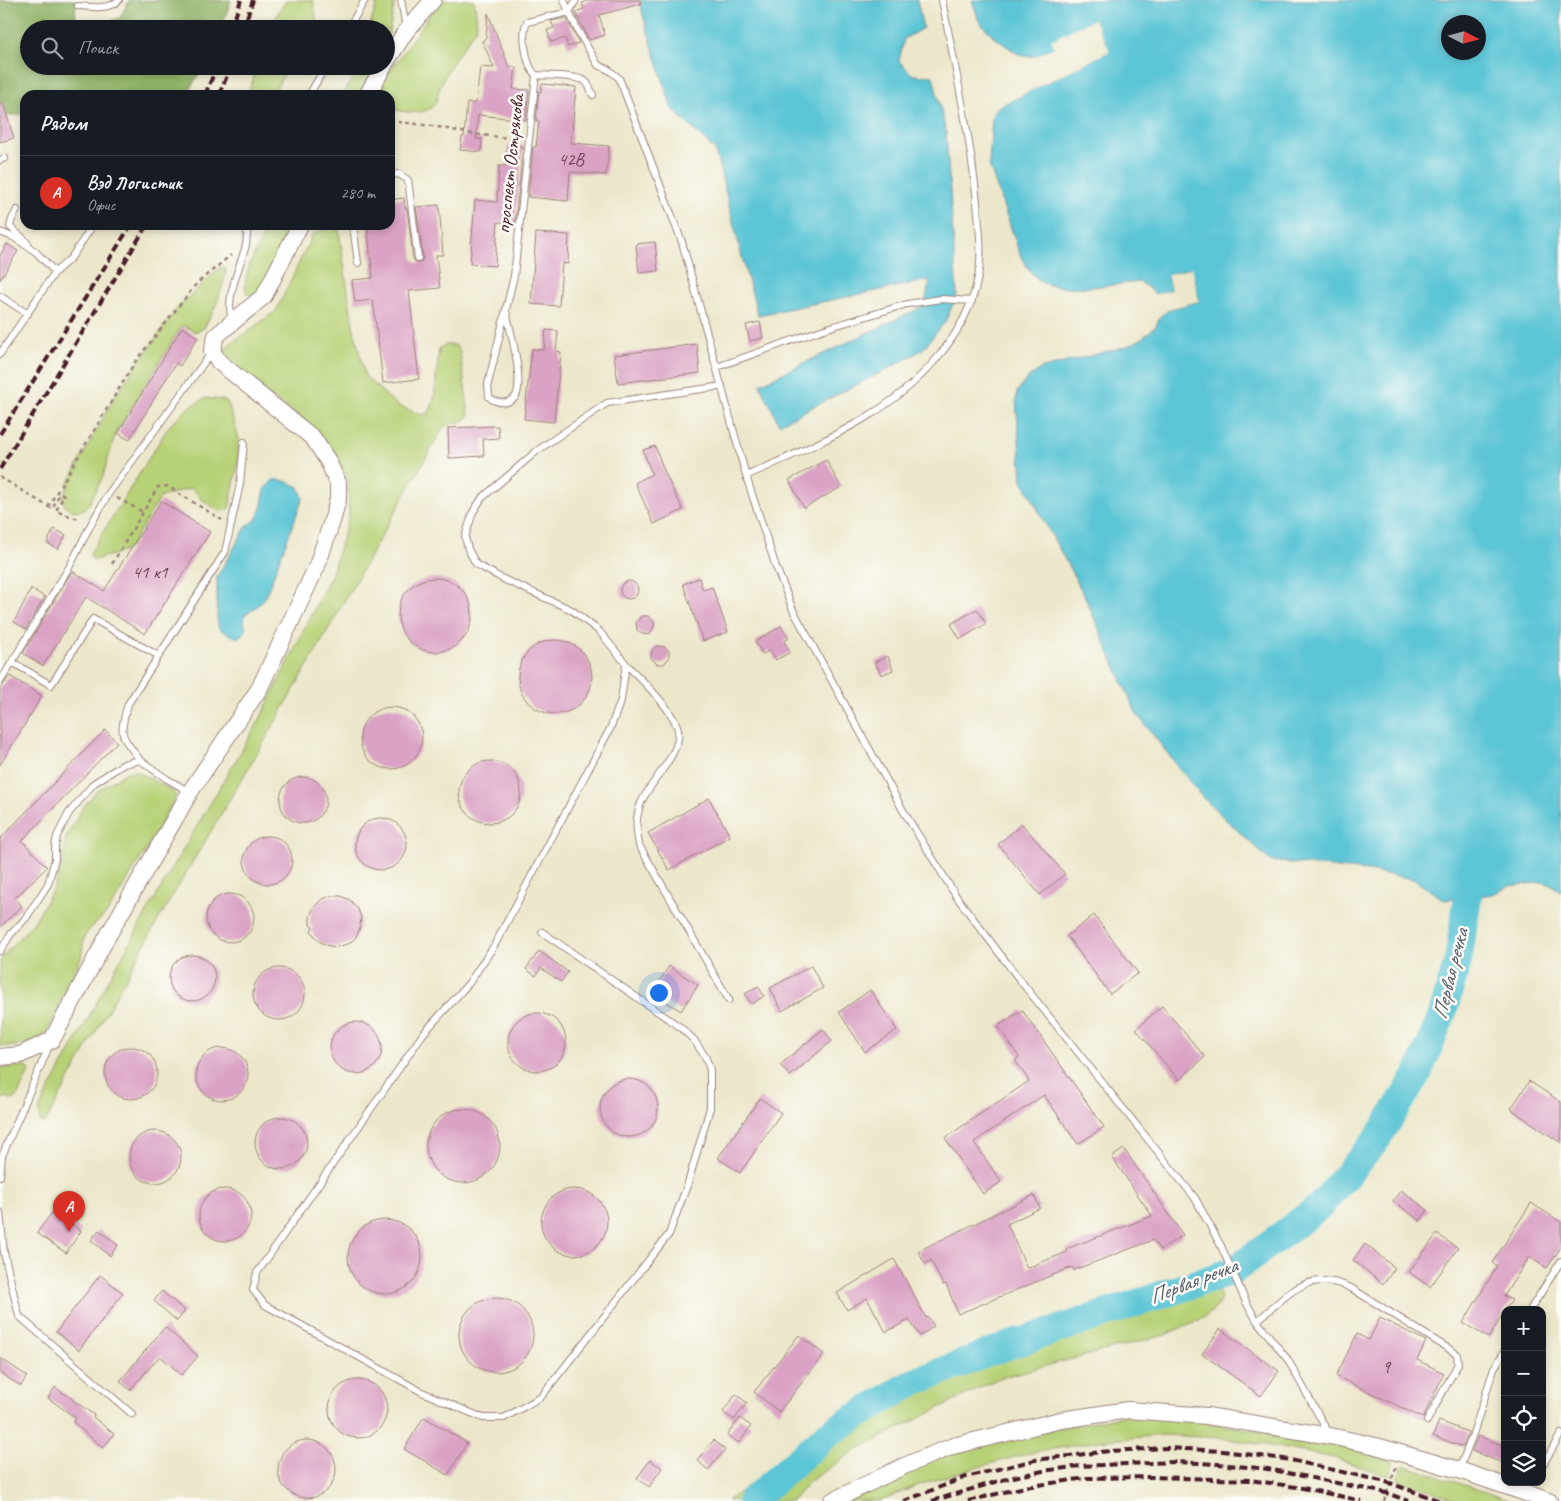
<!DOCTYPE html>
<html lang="ru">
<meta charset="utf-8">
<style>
:root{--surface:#171b24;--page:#242831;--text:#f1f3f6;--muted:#9ea1a6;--line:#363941;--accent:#d93025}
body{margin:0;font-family:Caveat,sans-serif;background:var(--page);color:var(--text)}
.controls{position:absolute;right:15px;bottom:15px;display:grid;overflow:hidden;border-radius:10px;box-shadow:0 2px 8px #0003}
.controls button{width:45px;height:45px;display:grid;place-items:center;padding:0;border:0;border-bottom:1px solid var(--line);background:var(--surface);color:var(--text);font:25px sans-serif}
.compass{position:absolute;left:1441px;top:15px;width:45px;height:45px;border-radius:50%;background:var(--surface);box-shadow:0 2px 8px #0003;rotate:96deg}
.you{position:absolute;left:658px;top:992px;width:18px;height:18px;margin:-12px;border:4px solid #fff;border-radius:50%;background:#1a73e8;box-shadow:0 0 0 8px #1a73e833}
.badge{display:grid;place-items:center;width:32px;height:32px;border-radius:50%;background:var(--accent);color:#fff;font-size:16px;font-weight:700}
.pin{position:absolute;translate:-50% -41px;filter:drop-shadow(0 1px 2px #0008)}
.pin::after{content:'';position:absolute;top:26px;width:18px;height:15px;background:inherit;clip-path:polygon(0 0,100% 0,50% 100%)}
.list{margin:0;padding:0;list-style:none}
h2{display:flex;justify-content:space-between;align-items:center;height:65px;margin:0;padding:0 20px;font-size:21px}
h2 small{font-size:16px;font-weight:400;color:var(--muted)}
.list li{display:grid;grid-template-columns:32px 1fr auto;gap:15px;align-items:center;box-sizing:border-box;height:75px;padding:0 20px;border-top:1px solid var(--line)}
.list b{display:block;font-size:19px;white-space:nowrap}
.list p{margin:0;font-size:16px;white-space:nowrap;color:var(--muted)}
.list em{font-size:16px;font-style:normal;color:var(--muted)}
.icon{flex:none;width:28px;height:28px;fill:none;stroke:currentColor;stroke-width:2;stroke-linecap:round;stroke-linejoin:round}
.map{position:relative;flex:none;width:1561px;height:1501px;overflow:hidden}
.search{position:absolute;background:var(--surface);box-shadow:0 2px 8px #0003;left:20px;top:20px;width:375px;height:55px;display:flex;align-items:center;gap:12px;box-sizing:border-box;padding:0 18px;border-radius:28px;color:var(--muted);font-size:19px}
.panel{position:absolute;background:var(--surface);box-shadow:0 2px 8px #0003;left:20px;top:90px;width:375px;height:140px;border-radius:15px}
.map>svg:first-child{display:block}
.green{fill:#b7d177;stroke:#807851}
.forest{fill:#91b368;stroke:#6e694a}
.water{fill:#5bc5d6;stroke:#527280;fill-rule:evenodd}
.pier{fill:#ece7cb}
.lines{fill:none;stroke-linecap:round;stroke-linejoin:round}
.river{stroke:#5bc5d6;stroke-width:28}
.building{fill:#daa2c4}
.service-casing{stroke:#9b837b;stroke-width:8}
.tertiary-casing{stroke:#9b837b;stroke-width:18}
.path{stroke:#9b837b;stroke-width:2.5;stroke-dasharray:4 4;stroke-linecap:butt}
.service{stroke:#fff;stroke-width:6}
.tertiary{stroke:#fff;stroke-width:16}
.rail{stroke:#4a1f2b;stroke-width:4;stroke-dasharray:8 4;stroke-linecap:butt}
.labels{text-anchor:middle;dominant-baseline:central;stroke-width:5;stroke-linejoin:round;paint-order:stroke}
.number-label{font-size:18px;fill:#6e4051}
.street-label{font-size:20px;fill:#4a1f2b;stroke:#fdfcf7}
.water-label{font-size:21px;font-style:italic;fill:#505967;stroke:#fdfcf7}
</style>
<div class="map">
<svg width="1561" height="1501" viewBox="0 0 1561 1501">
<rect width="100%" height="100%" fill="#fdfcf7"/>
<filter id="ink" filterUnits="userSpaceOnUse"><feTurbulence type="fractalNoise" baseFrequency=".02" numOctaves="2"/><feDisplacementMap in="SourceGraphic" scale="10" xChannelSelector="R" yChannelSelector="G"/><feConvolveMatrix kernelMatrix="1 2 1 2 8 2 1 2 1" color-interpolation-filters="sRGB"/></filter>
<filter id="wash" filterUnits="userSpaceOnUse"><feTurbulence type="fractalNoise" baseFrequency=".0096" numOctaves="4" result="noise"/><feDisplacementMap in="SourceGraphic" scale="20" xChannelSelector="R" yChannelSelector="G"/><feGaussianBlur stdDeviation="1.12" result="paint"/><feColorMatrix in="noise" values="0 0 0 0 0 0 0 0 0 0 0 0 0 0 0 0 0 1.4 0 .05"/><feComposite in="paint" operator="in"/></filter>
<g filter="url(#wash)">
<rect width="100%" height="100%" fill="#ece7cb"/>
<path class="green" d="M287,0H313L317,22L314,29H270L280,9Z
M378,0H395L386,49V29H369Z
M442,0H474L477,22L476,28C464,46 450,64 441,84C437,92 439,102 431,108C419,116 403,111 390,109V95H377L379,87L435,7Z
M257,66H289L272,95H248Z
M359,66H379L361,95H343Z
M269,225H290L266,283L257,293L251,295L247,294C239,277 261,241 269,225Z
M333,228L339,230L353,325L365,376L398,406L422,415L429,413L434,400L439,348L445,345H455L460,351L469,416C460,426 452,420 443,428L268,735L160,917L45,1123L40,1121L39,1111L42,1103L111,976L171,870L259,721L332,573L349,516L348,479L324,439L300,417L235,373L223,355L226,347L276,311L312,236L317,231Z
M223,267L225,268L226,273L217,303L204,328L195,332L184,326L181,327L116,432L103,476L89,504L83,510L73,511L65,506L63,499L70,480L116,394L178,307L219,268Z
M206,398L223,400L228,403L239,439L238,464L229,509L219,511L201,499L194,490L191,488L161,497L129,548L122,552L94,560L91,557L90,553L169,426L189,407Z
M136,771L173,791L176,797L143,855L107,913L89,930L84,937L81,958L46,1034L32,1042L16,1046H0V961L9,949L34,922L54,887L63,861L66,838L83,807L98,790L127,772Z
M26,1066L30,1070L17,1097L13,1100L6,1097L0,1100V1068Z
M1203,1276L1210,1277L1217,1286L1221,1298L1217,1307L1205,1317L1165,1335L999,1378L856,1450L810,1481L792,1501H727L800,1448L897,1381L1093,1318Z
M1127,1415L1166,1416L1339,1444L1393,1462L1390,1474L1388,1476L1334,1458L1283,1448L1222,1438L1164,1435L1099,1441L1026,1454L960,1472L916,1486L881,1501H839L906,1468L994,1441Z
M1404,1465L1503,1498L1510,1501H1461L1399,1480L1398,1477L1402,1466Z"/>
<path class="forest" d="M0,0H75L76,22C92,28 104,23 120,18L129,0H231L221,29H29V66H204L186,95H25V113C16,117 9,114 0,117Z"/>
<path class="water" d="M639,0H917L923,28L904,39L899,61L913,75L933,76L946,132L957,295L945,322L922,350L884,371L779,424L760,384L924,306L930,280L758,315L745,269L715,150L672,109L647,29Z
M972,0H1561V891L1545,882L1509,886L1493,894L1445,900L1413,879L1368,871L1270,861L1201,796L1136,713L1084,595L1022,480L1016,400L1017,392L1025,381L1040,369L1128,346L1141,339L1156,326L1161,315L1171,309L1199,301L1192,268L1167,275L1171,290L1156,294L1140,282C1118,284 1058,294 1040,281C1032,275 1026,266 1021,257L989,165L992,116L998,107L1109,51L1094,19L1052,41L1055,47L1036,56H1021L995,38L979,21ZM1448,22H1478V52H1448Z
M273,480C282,479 291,483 299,487L303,498L265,598L253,610L245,614L244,621L246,630L243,634L237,638L219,629L217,619V577L246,527L256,520L261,509L265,489Z"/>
<path class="pier" d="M1094,19L1110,51L1008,102L1007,100L1106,50L1093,22L1055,41L1057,46L1056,49L1037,58L1036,56L1054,47L1051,40Z
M1192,268L1199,301L1171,308L1161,315L1160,313L1170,306L1196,299L1190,271L1170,276L1173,291L1157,296L1156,294L1171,290L1167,275Z"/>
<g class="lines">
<path class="river" d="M751,1501L829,1433L912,1383L996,1350L1233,1271L1319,1207L1375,1142L1418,1074L1442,1015L1458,961L1468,896"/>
</g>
<g id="blocks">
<path class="building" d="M591,0H640L641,4L599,15L605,35L589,40L575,12L584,9L582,3Z
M488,13L509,67L516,68L513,89L529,90L526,120L478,115L476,139H482L481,152L460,150L462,137H464L467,103H476L480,67L494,68L482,41L486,38Z
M566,18L579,43L568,47L565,38L551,42L547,30L554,28L551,21Z
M542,84L576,87L571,143L609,146L606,175L570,172L568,201L528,197L533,147H536L539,121H536L539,91L541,92Z
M3,103L14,138L0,142V104Z
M508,145L523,146L515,223L498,222L495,266L470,264L475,200L497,202L499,166H507Z
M404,198L405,208H407L413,259L417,263L421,262L423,257L416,207L439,205L443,255H436L440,288L409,291L419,379L383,383L373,300L355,302L352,280L373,278L367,225H390V200Z
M536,233L569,235L568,264L562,263L559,306L531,304Z
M655,242L658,271L639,273L636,244Z
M7,244L18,251L0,280V255Z
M760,322L763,338L750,341L746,325Z
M182,327L198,337L180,366L176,363L129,440L118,433Z
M546,330L558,331L556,351L561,352L554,422L524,419L532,349L544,350Z
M697,344L700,373L618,383L614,355Z
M498,426L499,438L483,439L484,456L449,458L448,428Z
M655,446L665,473L683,510L654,524L635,483L652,474L643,450Z
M826,460L841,487L804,508L789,480Z
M161,501L210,532L145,634L86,597L43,666L23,653L72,571L104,591Z
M54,529L66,535L58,549L47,543Z
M398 615a37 37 0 1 1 74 0a37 37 0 1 1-74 0Z
M699,578L703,590L712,587L728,632L703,641L683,584Z
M620 590a9 9 0 1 1 18 0a9 9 0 1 1-18 0Z
M31,589L45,597L26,629L14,622Z
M977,609L986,624L960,639L951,624Z
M641,616H648L654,622V626L650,635L642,634L637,630L636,623Z
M781,626L789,638L784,641L790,652L776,660L770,650L763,654L755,642Z
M518 677a37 37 0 1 1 74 0a37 37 0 1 1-74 0Z
M656,646L665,647L669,651V658L664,664H657L651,658L652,651Z
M888,656L893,670L881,675L875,662Z
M10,676L42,696L0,765V689Z
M360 738a31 31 0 1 1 62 0a31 31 0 1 1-62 0Z
M105,730L117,742L22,841L47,867L15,898L22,906L0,927V839Z
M459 792a31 31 0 1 1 62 0a31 31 0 1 1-62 0Z
M280 800a23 23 0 1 1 46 0a23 23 0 1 1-46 0Z
M709,798L730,836L669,870L648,833Z
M355 844a26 26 0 1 1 52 0a26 26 0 1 1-52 0Z
M1022,824L1065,874L1040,895L998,844Z
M244 860a24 24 0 1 1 48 0a24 24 0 1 1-48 0Z
M206 918a24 24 0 1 1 48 0a24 24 0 1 1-48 0Z
M330,896H341L350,900L358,909L361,918L360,927L357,936L350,943L338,947L329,946L320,942L314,935L311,930L313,927L310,925V916L314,907L321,900Z
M1094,915L1138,973L1110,994L1067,936Z
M539,951L568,972L561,982L541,968L536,976L526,969Z
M169 978a23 23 0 1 1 46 0a23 23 0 1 1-46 0Z
M669,966L698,985L681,1011L652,993Z
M811,966L823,988L782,1011L770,988Z
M253 994a26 26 0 1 1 52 0a26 26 0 1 1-52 0Z
M758,986L764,996L752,1004L745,994Z
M870,990L897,1030L865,1052L839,1012Z
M1162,1006L1205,1057L1179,1080L1136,1029Z
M1022,1010L1104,1127L1078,1144L1044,1095L974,1142L1001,1182L983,1194L945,1138L1029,1081L1015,1060L1019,1057L998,1026Z
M508 1042a29 29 0 1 1 58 0a29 29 0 1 1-58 0Z
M330 1048a26 26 0 1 1 52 0a26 26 0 1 1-52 0Z
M823,1029L832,1041L790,1076L780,1065Z
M105 1073a26 26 0 1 1 52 0a26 26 0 1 1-52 0Z
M196 1074a26 26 0 1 1 52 0a26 26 0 1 1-52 0Z
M600 1108a29 29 0 1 1 58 0a29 29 0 1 1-58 0Z
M1529,1081L1561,1102V1143L1511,1109Z
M760,1098L781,1113L740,1173L718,1158Z
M426 1146a37 37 0 1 1 74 0a37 37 0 1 1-74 0Z
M255 1143a26 26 0 1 1 52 0a26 26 0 1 1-52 0Z
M129 1157a26 26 0 1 1 52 0a26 26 0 1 1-52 0Z
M1124,1149L1183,1235L1160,1250L1153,1240L1074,1270L1072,1267L958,1314L946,1284L943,1285L931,1260L925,1264L918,1251L1034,1195L1040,1208L1007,1224L1027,1268L1067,1252L1066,1249L1152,1216L1112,1157Z
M541 1222a33 33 0 1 1 66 0a33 33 0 1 1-66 0Z
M199 1215a26 26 0 1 1 52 0a26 26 0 1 1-52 0Z
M1401,1190L1428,1210L1420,1221L1393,1201Z
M1531,1203L1561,1222V1247L1547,1268L1529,1257L1504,1296L1512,1300L1505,1310L1489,1338L1463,1323L1497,1266L1492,1263Z
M53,1211L81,1231L66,1253L37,1233Z
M348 1257a37 37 0 1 1 74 0a37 37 0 1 1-74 0Z
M99,1230L118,1245L110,1256L91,1240Z
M1437,1234L1458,1248L1430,1287L1409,1272Z
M1365,1244L1395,1268L1383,1284L1353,1260Z
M894,1259L926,1318L928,1317L934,1326L920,1336L909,1320L886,1332L867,1298L847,1310L837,1293Z
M100,1275L123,1293L79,1350L56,1332Z
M162,1291L185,1311L177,1321L154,1301Z
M459 1335a37 37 0 1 1 74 0a37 37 0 1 1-74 0Z
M1380,1318L1426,1341L1417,1360L1444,1373L1423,1418L1336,1376L1357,1334L1369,1340Z
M165,1327L198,1356L182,1375L160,1356L130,1390L120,1381Z
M1220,1329L1279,1371L1261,1396L1202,1354Z
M799,1335L824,1354L779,1412L754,1392Z
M0,1358L27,1376L21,1386L0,1373Z
M329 1409a29 29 0 1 1 58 0a29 29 0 1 1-58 0Z
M55,1387L94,1415L93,1417L114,1434L103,1448L73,1422L76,1418L48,1398Z
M736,1394L747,1403L734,1420L723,1412Z
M424,1417L467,1443L448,1475L404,1449Z
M740,1418L751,1426L739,1443L727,1435Z
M1439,1421L1468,1432L1463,1447L1433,1436Z
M1478,1436L1505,1446V1464L1472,1451Z
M278 1469a29 29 0 1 1 58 0a29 29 0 1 1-58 0Z
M714,1440L725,1450L708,1470L697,1460Z
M650,1460L662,1468L649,1487L637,1478Z"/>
</g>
</g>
<g filter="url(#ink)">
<use href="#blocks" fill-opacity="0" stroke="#9b837b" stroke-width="1"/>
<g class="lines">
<g class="service-casing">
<path id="service" d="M401,0L406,28
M564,0L569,12
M78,6C91,7 110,10 119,0
M569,12L576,0
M348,29L365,0
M536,75C548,76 575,75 585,81C589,84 591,91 593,95
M309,95L326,66
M0,160L5,158
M390,175L399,174L408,180L418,258
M17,210L12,219L10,227L23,238L28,244
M353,225L358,263
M0,232L13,237L36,252L55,272
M0,296L28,314
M506,311C510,329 524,380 516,396C514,399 510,401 507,402C499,403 494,402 489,397L488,384L514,276L536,75C526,67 521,33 527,22L569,12L578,31L598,65L609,70L619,78L682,242L746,476L776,567L793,610L904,812L956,896L1019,979L1195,1198L1221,1246L1246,1302L1257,1321L1288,1360L1329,1434
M233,321C223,301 241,265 246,245C247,238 247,231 248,225
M0,354L55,272L71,258L93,225
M717,367L821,330L907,304L941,299L972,301
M746,476C786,458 827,441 865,418C916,388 967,337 978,277C983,252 979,227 977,202C970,134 955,67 942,0
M12,662L51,685L93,619L159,656
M626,664C642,681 668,704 677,726C686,750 649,782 641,803C635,819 636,829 639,845L729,1000
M0,682L71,564L90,526L109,493L211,353
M140,760C121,735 118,736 128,704L225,552L240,484L244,442
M542,932L680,1027L694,1040L706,1058L710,1070V1108L688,1183L669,1234L541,1397L504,1418H483L422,1392L265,1305L253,1290L257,1273L423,1034L469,983L494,946L610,729L621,700L626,664L600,632L572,610L503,579L476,564L468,549L465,537L473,512L482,498L538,450L607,403L722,386
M0,951L11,934L26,918L48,884L55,859V847L57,836L69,813L94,783L124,764L140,760L167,779L188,791
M0,1176L2,1156L50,1044
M0,1212L4,1253L19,1316L132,1414
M1530,1310L1561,1261
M1257,1321C1289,1294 1307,1268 1351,1288L1457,1354L1458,1364L1427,1421
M1542,1466L1561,1434
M1459,1470L1473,1434L1494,1368L1505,1351"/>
</g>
<g class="tertiary-casing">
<path id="tertiary" d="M386,62L406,31L433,0
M367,95L384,66
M0,1057L20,1055L52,1040L106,939L190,792L259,689L317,566L333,518L338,499V483L328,461L313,438L219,362L212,351L216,336L264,296L300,225
M832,1501L904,1466L953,1446L1061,1420L1128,1410L1207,1416L1330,1436L1376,1446L1459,1470L1549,1501"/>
</g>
<path class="path" d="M390,121L433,126L472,134L518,139
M0,477L52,509L60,493L64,495L56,511L81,520
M117,498L143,512
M48,507L135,362L197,283L231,255
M112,564L158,487L167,486L222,520
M1384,1501L1396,1467"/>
<use href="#service" class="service"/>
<use href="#tertiary" class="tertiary"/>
<path class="rail" d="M231,29L241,0
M243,29L253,0
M205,95L217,66
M219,95L231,66
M0,434L131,225
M0,469L147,225
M904,1501L966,1477L1035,1460L1110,1451L1168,1448L1223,1451L1291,1460L1390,1483L1440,1501
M932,1501L1009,1478L1043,1471L1080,1466L1176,1462L1218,1464L1268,1469L1386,1493L1409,1501
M968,1501L1025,1487L1086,1478L1152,1477L1250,1480L1303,1488L1362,1501"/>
</g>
</g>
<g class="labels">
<g class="number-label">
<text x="571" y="159">42В</text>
<text x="150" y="572">41 к1</text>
<text x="1386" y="1367">9</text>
</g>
<g class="street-label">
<text transform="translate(510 164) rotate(-84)">проспект Острякова</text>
</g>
<g class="water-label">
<text transform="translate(1450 974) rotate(-76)">Первая речка</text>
<text transform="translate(1193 1281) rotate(-21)">Первая речка</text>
</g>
</g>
</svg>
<div class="controls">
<button>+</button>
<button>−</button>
<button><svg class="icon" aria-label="locate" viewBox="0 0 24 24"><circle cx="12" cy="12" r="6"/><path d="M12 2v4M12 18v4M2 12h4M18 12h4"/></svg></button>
<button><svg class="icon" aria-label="layers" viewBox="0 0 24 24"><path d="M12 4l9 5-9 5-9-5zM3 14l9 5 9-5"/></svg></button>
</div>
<svg class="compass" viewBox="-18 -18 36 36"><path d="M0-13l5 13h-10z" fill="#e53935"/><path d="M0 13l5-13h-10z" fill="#9ea1a6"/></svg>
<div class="you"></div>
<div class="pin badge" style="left:69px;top:1232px">A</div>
<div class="search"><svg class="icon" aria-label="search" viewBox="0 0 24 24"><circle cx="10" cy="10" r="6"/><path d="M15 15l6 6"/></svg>Поиск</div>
<section class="panel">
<h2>Рядом<small></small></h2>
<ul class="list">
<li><span class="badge">A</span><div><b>Вэд Логистик</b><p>Офис</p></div><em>280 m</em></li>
</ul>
</section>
</div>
